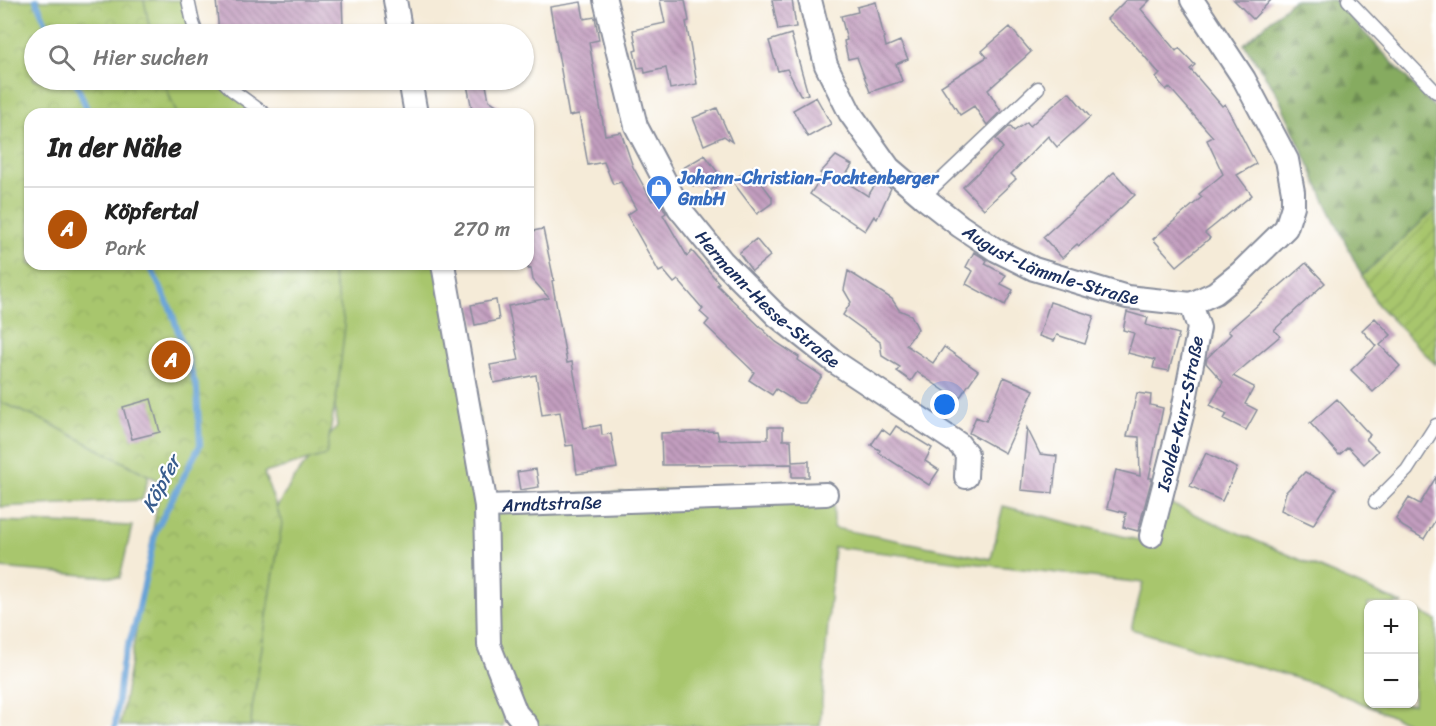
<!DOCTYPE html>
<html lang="de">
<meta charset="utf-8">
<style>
:root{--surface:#fff;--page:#f6f6f6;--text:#222;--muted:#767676;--line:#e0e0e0;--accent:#b45309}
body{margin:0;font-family:Sriracha,sans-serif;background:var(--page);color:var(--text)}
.controls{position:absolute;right:18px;bottom:18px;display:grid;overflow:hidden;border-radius:12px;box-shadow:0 2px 4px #0004}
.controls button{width:54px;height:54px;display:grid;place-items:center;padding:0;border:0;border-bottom:2px solid var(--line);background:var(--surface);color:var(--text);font:30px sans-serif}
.you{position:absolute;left:945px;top:405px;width:21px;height:21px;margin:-15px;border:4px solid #fff;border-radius:50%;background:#1a73e8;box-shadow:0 0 0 9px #1a73e833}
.badge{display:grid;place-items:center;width:39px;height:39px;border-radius:50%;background:var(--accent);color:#fff;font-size:20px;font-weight:700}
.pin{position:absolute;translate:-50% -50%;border:3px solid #fff;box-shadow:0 2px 6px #0006}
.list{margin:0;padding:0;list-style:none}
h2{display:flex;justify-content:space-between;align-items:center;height:78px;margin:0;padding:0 24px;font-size:26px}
h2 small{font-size:20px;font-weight:400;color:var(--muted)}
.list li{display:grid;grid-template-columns:39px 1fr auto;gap:18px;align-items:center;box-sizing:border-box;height:84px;padding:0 24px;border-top:2px solid var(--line)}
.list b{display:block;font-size:22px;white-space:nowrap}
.list p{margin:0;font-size:20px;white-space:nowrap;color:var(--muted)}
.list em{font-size:20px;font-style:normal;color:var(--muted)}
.icon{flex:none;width:33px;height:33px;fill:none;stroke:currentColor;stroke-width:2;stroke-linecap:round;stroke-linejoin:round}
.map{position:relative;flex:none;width:1436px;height:726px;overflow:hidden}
.search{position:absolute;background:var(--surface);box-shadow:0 2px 4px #0004;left:24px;top:24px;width:510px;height:66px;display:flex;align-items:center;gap:15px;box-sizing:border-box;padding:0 21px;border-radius:33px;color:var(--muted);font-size:22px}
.panel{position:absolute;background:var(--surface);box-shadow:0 2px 4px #0004;left:24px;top:108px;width:510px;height:162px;border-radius:18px}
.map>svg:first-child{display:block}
.grass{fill:#a8c66d;stroke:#627a66;stroke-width:1.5}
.forest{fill:url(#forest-firs);stroke:#506d5f;stroke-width:1.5}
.park{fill:url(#park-crowns);stroke:#627a66;stroke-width:1.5}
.garden{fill:url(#garden-furrows);stroke:#627a66;stroke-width:1.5}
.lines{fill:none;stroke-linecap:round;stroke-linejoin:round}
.stream{stroke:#66a2d7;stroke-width:6}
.building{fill:url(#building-back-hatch)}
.lane-casing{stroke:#888d9b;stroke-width:15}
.street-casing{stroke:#888d9b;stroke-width:26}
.lane{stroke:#fff;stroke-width:12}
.street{stroke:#fff;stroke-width:22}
.labels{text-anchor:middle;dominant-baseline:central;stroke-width:4.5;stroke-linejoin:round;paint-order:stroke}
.shop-label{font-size:18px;font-weight:bold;fill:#366cbe;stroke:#fff;text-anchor:start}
.street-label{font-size:18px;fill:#1b2f5e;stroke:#fff}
.water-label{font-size:20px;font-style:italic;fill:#395d8e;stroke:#fff}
</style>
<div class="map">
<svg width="1436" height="726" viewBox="0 0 1436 726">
<defs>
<pattern id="forest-firs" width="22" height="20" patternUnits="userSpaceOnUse" patternTransform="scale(1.5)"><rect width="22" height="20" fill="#86ab60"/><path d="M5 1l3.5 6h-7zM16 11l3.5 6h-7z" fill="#6d8c52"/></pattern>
<pattern id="park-crowns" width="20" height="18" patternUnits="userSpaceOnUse" patternTransform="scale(1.5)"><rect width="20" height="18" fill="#a8c66d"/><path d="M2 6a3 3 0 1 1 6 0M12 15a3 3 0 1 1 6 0" fill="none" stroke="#90aa61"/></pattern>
<pattern id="garden-furrows" width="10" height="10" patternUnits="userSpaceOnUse" patternTransform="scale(1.5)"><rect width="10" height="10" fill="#a8c66d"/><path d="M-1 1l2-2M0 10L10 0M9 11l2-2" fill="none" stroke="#90aa61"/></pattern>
<pattern id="building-back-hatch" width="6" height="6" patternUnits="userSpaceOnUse" patternTransform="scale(1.5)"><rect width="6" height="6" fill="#c39ebf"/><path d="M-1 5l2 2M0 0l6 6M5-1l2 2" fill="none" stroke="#9e819e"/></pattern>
</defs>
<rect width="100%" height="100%" fill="#fff"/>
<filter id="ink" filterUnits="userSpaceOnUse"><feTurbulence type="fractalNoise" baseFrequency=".0167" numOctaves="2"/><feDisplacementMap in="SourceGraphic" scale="12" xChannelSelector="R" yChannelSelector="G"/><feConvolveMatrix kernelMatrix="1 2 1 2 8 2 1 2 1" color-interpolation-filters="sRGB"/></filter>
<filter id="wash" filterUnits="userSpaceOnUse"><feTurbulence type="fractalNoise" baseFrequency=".008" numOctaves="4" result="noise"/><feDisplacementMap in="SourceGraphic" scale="24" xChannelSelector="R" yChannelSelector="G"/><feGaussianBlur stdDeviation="1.35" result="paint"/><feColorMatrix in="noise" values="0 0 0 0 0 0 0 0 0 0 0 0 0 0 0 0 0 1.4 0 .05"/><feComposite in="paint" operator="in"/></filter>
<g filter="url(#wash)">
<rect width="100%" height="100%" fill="#f5ebd8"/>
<path class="grass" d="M118,0H190L203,34H133Z
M152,80H223L267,114H167Z
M252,264H453L493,498L833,483L834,528L991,559L1003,506L1154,544L1164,501L1403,604H1368V704H1414V609L1436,620V726H1415L1319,685L1131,629L1143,583L834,547L820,726H525L508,693L503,726H230L238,570L297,474L337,427L324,292Z
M0,398L151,468L142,500L0,507Z
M0,521L132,526L120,578L0,568Z"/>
<path class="forest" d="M1293,0H1334L1436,109V209L1362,276L1325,201L1276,92L1244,44Z"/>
<path class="park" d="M0,0H144L151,34H34V80H163L177,114H30V264H330L345,326L337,393L326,455L264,473L282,523L252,709L251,726H120L161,482L47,422L0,402Z"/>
<path class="garden" d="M1436,209V365L1377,304L1362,276Z"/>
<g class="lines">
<path class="stream" d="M36,0L51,34
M75,80L89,114
M115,726L122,664L136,621L156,530L200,445L197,389L171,310L149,264"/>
</g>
<g id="blocks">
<path class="building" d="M216,0H342L343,25L296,30L292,34L219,33Z
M660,0H685L689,21L686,22L697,84L670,89L666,68L645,73L644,67L638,68L634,51L637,50L633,30L665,23Z
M772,0H792L796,27L778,30Z
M1126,0H1150L1141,9L1176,51L1179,48L1195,65L1190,69L1222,106L1225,104L1256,164L1237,175L1252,195L1205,233L1210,238L1177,266L1153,239L1202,197L1199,194L1223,174L1207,140L1213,137L1169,87L1166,90L1156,78L1160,74L1132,42L1107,19Z
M1234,0H1271L1253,19Z
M581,2L584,19L595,17L599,40L589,42L605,135L621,132L633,167L652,201L658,197L666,213L663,215L687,256L692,251L719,283L717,285L776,342L799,357L798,360L822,376L804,403H798L776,389L772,395L749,380L754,372L705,325L709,320L700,312L703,309L678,280L674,283L663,270L659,272L627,215L636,209L621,182L613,184L604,162L588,165L579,114L569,116L550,7Z
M876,2L886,47L900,41L908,59L896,64L902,81L870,92L857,57L848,59L844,41L847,40L841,16L858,12L857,7Z
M1010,27L1031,52L988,90L1001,111L987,125L974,106L960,115L941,86L987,57L982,51Z
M791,34L808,94L801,96L787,69L778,71L769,41Z
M466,80H485L489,100L510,114H473Z
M1069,92L1090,117L1057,147L1048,136L1011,174L1016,179L984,209L963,187L1003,148L996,139L1010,126L1014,131L1027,122L1030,126Z
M816,97L831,124L808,137L793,110Z
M717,108L732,142L724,136L704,145L693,118Z
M705,155L724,181L710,191L702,181L693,186L683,168Z
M836,156L852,165L843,180L868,196L878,180L891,188L877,219L874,216L865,231L810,194L823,175L820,173Z
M750,168L772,197V203L757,214L732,181Z
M1114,172L1135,195L1079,246L1077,244L1062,258L1043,237Z
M543,229L554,280L552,281L567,363L572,362L584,428L601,425L602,435L611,434L617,468L577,474L573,445L566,446L560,412L542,415L536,375L494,383L490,365L519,360L508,306L549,298L533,280L531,268L528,269V232Z
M756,239L770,256L752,271L739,253Z
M974,252L987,260L985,264L1006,275L1001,284L1013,290L1005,305L966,284L973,271L966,267Z
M1306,263L1325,283L1274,330L1280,336L1233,376L1254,387L1245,404L1257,410L1246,430L1224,419L1227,414L1210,405L1223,382L1206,363L1207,358L1231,334L1228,331Z
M848,271L892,299L899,310L911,315L918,329L906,345L933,363L944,347L978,371L958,400L917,372L911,381L897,371L900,367L882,356L880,342L843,315L851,302L844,290Z
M496,300L499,320L475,325L471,305Z
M1050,302L1094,316L1085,344L1057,335L1054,341L1039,336Z
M1127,312L1148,318L1146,325L1179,334L1169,371L1153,368L1155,360L1128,353L1134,333L1123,330Z
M1375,318L1391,335L1380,345L1400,366L1373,392L1351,370L1376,346L1362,330Z
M1004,377L1034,390L1005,453L969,433L976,417L986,421Z
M1137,393L1151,395L1150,405L1163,408L1149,478H1152L1138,531L1123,527L1126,513L1107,508L1116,470L1140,476L1139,437L1127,436Z
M151,399L160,432L132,439L123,407Z
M1337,399L1370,435L1366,439L1378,451L1364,464L1348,447L1339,455L1310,423Z
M896,426L932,448L925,461L939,470L929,485L879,453L880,450L871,445L882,429L890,435Z
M768,427H783V440H791L792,462L809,461V477H792V464L662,465L661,433L717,431L719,440L768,439Z
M1027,428L1040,454L1057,456L1053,493L1021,490Z
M1206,453L1237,468L1222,501L1190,486Z
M536,469L539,487L520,490L517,472Z
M1305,472L1336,489L1313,525L1281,510L1286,492Z
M1436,477V519L1424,539L1402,526L1396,519L1409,498L1420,504Z"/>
</g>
</g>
<g filter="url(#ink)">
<use href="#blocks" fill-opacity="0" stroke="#888d9b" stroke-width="1.5"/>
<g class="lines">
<g class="lane-casing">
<path id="lane" d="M188,0L193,23L197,34
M1348,0L1436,92
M222,80L232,90L265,114
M923,197L1038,88
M1375,502L1407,470L1436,425"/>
</g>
<g class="street-casing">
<g id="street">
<path d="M395,0L401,34"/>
<path id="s1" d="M605,0L636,126L679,208L722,261L777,316L835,362L959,444L967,454L966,477"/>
<path id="s2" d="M810,0L826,65L850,113L889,168L923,197L960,226L996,250L1034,269L1127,297L1191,304"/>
<path d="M410,80L416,114"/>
<path d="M443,264L486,506L489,645L516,713L527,726"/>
<path d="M1191,304L1215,293L1240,273L1286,228L1293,206V192L1287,160L1244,79L1192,0"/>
<path id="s3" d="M486,506L826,494"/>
<path id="s4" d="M1151,536L1182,415L1199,328L1191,304"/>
</g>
</g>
<use href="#lane" class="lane"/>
<use href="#street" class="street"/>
</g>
</g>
<defs>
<g id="shop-pin" transform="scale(1.35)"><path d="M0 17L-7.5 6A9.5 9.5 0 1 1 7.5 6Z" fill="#3f7fe0" stroke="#fff"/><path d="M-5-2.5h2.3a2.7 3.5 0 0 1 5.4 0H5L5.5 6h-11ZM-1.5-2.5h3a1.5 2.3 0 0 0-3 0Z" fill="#fff"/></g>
</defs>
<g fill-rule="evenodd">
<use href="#shop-pin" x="659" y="188"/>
</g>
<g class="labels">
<g class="shop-label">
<text x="678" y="178">Johann-Christian-Fochtenberger<tspan x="678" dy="21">GmbH</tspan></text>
</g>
<g class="street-label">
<text stroke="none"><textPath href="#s2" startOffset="380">August-Lämmle-Straße</textPath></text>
<text stroke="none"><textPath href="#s1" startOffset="350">Hermann-Hesse-Straße</textPath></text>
<text stroke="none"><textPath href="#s4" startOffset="126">Isolde-Kurz-Straße</textPath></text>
<text stroke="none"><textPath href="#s3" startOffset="66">Arndtstraße</textPath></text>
</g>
<g class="water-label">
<text transform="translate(161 484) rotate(-62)">Köpfer</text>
</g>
</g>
</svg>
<div class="controls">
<button>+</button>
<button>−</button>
</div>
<div class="you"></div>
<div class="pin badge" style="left:171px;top:360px">A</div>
<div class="search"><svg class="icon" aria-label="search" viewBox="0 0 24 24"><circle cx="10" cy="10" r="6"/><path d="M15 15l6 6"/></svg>Hier suchen</div>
<section class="panel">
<h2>In der Nähe<small></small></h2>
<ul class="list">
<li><span class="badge">A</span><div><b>Köpfertal</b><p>Park</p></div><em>270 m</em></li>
</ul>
</section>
</div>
